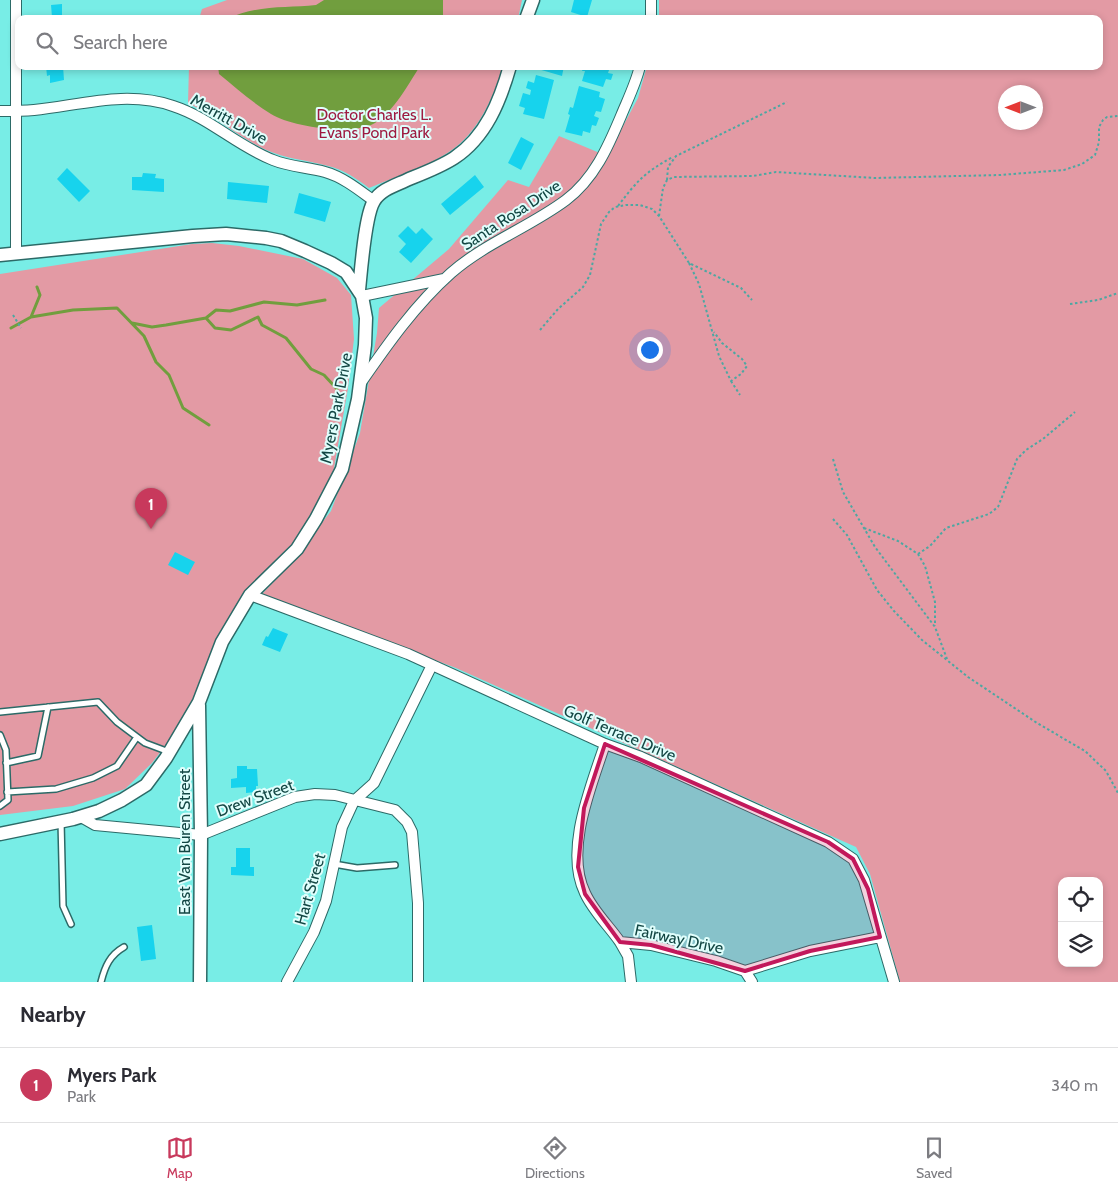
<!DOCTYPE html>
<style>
:root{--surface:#fff;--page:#f2f2f3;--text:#2b2b33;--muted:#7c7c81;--line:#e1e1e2;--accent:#c8395c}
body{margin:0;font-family:Cabin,sans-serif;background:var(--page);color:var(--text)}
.controls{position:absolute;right:15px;bottom:15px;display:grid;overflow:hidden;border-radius:10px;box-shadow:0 2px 8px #0003}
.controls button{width:45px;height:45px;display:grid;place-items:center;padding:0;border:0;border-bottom:1px solid var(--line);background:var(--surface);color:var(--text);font:25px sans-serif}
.compass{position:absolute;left:998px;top:85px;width:45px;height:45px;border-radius:50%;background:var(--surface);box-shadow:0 2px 8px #0003;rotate:270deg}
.you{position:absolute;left:649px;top:349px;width:18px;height:18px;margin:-12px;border:4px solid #fff;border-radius:50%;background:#1a73e8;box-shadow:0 0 0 8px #1a73e833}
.badge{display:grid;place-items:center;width:32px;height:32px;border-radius:50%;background:var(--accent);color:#fff;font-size:16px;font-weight:700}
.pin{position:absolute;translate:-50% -41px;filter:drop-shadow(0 1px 2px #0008)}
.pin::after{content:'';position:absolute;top:26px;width:18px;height:15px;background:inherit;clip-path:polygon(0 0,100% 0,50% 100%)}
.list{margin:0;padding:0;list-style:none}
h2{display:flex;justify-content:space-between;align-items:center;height:65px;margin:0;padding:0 20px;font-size:21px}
h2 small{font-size:16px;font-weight:400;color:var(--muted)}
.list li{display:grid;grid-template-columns:32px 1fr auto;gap:15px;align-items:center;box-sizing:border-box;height:75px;padding:0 20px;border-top:1px solid var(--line)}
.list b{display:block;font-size:19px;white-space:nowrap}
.list p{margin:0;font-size:16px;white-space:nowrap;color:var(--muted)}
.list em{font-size:16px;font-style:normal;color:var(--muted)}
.icon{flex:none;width:28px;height:28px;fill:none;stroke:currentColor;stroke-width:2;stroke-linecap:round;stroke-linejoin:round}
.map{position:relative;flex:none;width:1118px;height:982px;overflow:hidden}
.search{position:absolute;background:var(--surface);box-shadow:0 2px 8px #0003;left:15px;right:15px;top:15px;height:55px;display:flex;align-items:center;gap:12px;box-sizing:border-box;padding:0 18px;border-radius:10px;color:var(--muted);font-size:19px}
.sheet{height:140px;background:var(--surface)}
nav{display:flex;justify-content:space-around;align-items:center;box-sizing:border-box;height:70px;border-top:1px solid var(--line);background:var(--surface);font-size:14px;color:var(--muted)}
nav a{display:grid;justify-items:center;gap:2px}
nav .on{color:var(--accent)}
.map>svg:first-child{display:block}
.green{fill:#e39aa4;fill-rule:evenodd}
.water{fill:#719e3e}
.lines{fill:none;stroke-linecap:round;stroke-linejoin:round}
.stream{stroke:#719e3e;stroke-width:3}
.building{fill:#17d3ed}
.service-casing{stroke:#2c6a67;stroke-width:8}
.minor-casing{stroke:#2c6a67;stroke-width:12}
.tertiary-casing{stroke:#2c6a67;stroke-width:15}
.path{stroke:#4da7a2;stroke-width:2;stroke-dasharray:2.5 2.5;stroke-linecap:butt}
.service{stroke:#fff;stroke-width:5}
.minor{stroke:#fff;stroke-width:10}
.tertiary{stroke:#fff;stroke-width:12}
.marked{fill:#c2185b;fill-opacity:0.2;stroke:#c2185b;stroke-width:4;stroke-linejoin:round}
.labels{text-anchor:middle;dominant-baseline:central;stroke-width:4;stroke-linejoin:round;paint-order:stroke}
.park-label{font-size:16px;fill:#9e1b41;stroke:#e0fefc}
.street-label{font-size:16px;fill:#124643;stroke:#e0fefc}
</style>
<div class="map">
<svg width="1118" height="982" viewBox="0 0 1118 982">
<rect width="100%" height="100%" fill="#78ede6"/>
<path class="green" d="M227,0H522L518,19H199L202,9Z
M659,0H1118V982H900L870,874L856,847L456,668L261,595L287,568L331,511L360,433L377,333L379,308L449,249L508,180L529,187L559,136L607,156L638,98L647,66H1099V19H659ZM1006,92H1036V122H1006ZM1062,881H1099V963H1062Z
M189,66H503C495,94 480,128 457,146C436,164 395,177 369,188C357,179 343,169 328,166C307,160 285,159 264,149C237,136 215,116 188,103Z
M212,243L239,246L303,259L337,278L351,295L354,339L348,388L333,474L316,506L289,552L256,585L195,701L168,742L152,763L125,789L73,806L0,815V274L192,244Z"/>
<path class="water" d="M324,0H443V19H228C254,5 287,8 316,5Z
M218,66H420C408,85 394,111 375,123C354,136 291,127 271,114C253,103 236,88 219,74Z"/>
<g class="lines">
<path class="stream" d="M31,317L40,295L37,287
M206,318L215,328L231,330L258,317L262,325L286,338L311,369L324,375L337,389
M132,323L152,327L166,325L206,318L216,310L230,311L264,302L297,305L325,300
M11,328L31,317L73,310L117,308L144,336L156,362L169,375L183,408L209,425"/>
</g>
<path class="building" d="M574,0H592L587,17L571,12Z
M62,4V16H67V19H47V17H52L51,5Z
M46,66H63L64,80L50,83V75L47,76Z
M539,66H564L562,76L538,69Z
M584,66H616L615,69L610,67L608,73L613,74L611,80L606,79L603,87L582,81L585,71H582Z
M536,75L554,80L544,119L523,114L525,108L519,106L523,93L530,95L531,90L526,88L528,81L534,83Z
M579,86L600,92L599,97L605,99L601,112L596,111L594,116L599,118L596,126L592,125L590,133L583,131L582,136L565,132L570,115L568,114L570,107L573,108Z
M521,137L534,144L521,170L508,163Z
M67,168L90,191L79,202L57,179Z
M143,173L156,174L155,178L164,179V192L132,190V177H142Z
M475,175L484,187L450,215L441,204Z
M228,182L269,186L267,203L227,199Z
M299,193L331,202L325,222L294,213Z
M408,226L416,234L422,228L433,239L411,263L399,252L406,244L398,236Z
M175,552L195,562L188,575L168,565Z
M273,628L288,634L280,652L262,645L266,636L268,637Z
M237,766H247V769H257L258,786H256V792L246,793V787L231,788V779L237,778Z
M236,848H250V867H254V876L231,875V867H236Z
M152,925L156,959L141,961L137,927Z"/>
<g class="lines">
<g class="service-casing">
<path id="service" d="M0,712L98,702L117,722L145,743L169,752
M0,735L6,750L8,800L0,806
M6,763L38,756L48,707
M7,792L56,789L93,778L117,766L137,737
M61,821L63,906L71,924
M334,864L357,868L395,865
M101,982C105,966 110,955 124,947"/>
</g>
<g class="minor-casing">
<path id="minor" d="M16,0V253
M651,19V0
M0,111C11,111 23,111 34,110C81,105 127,90 173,106C210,118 237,146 273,160C290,167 308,167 325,172C343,177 359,190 374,201
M362,296L444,279
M360,384C387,345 415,305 451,273C485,243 530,227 566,200C594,179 608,147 621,116C628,99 636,83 640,66
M250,595L408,654L605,744L641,757L828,842L853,859L864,880L894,982
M605,744C591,787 564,850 585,893C593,911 609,926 620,942L651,945L716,961L745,971L810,951L880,937
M81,817L95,825L201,835L295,797L315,794L335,795L395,810L407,822L412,832L418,903V982
M620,942L628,956L631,982
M745,971L752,982
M287,982L314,932L326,901L342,827L354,801L374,783L432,665"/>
</g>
<g class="tertiary-casing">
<path id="tertiary" d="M526,19L533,0
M0,255L193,236L226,234L266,238L281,241L305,251L331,263L346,272L362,296L366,318L365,345L358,399L342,469L316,519L297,549L250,595L222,642L199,702L166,758L146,785L122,800L99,811L73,819L0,834
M359,290C361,271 365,215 374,201C381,189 397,185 409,179C424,173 440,167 454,158C486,137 500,101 510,66
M199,705L201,835L200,982"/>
</g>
<path class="path" d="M667,180L668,167L676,156L787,102
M618,206C636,182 646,171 673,157
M659,216L663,188L667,180L674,177L753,176L776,172L875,178L1000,175L1064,170L1082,164L1095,155L1099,142V127L1103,120L1107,117L1118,116
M689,263L699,284L719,356L731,381L741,374L747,366L742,359L722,343L714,332
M1070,304L1098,300L1118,293
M13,315L21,328
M540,330L558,309L583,287L590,275L601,224L609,212L615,207L626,205H640L652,209L659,216L689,263L741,288L752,300
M731,381L740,395
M833,459L843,492L875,547L935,627L947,659
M833,519L847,535L877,590L894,611L922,640L968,677L1037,723L1085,751L1106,771L1118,793
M864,528L898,541L918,554L925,566L935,602V626
M918,554L930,546L946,528L989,514L998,507L1017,459L1026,450L1043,439L1075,412"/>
<use href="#service" class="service"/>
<use href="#minor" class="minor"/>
<use href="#tertiary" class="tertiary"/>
</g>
<path class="marked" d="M605,744L828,842L853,859L868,889L880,937L810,951L745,971L651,945L620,942L585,894L578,867L584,808Z"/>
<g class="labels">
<g class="park-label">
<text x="374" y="114">Doctor Charles L.<tspan x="374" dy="18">Evans Pond Park</tspan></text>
</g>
<g class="street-label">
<text transform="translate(229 119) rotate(29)">Merritt Drive</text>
<text transform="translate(511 215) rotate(-33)">Santa Rosa Drive</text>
<text transform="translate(336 408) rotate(-79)">Myers Park Drive</text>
<text transform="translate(620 733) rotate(23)">Golf Terrace Drive</text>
<text transform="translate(255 798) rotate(-20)">Drew Street</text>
<text transform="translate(184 842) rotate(-90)">East Van Buren Street</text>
<text transform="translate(310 889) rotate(-74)">Hart Street</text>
<text transform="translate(679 939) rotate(12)">Fairway Drive</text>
</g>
</g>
</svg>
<div class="controls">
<button><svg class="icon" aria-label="locate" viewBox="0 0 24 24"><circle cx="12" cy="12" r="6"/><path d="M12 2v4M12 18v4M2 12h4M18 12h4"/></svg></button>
<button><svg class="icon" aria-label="layers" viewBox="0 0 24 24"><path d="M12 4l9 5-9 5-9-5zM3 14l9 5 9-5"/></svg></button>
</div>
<svg class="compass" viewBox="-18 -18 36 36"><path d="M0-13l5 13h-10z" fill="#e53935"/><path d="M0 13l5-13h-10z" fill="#7c7c81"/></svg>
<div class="you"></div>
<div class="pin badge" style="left:151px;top:529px">1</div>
<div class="search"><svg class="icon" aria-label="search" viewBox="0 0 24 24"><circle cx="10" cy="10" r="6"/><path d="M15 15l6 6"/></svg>Search here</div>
</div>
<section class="sheet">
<h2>Nearby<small></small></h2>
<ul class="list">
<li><span class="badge">1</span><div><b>Myers Park</b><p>Park</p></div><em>340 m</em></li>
</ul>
</section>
<nav>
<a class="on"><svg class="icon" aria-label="map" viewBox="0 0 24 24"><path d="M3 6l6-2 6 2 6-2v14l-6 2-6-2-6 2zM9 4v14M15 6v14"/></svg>Map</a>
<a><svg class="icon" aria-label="directions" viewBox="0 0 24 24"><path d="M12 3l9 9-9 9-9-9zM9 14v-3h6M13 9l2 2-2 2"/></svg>Directions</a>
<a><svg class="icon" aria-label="saved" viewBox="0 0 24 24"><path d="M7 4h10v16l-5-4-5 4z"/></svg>Saved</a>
</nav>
